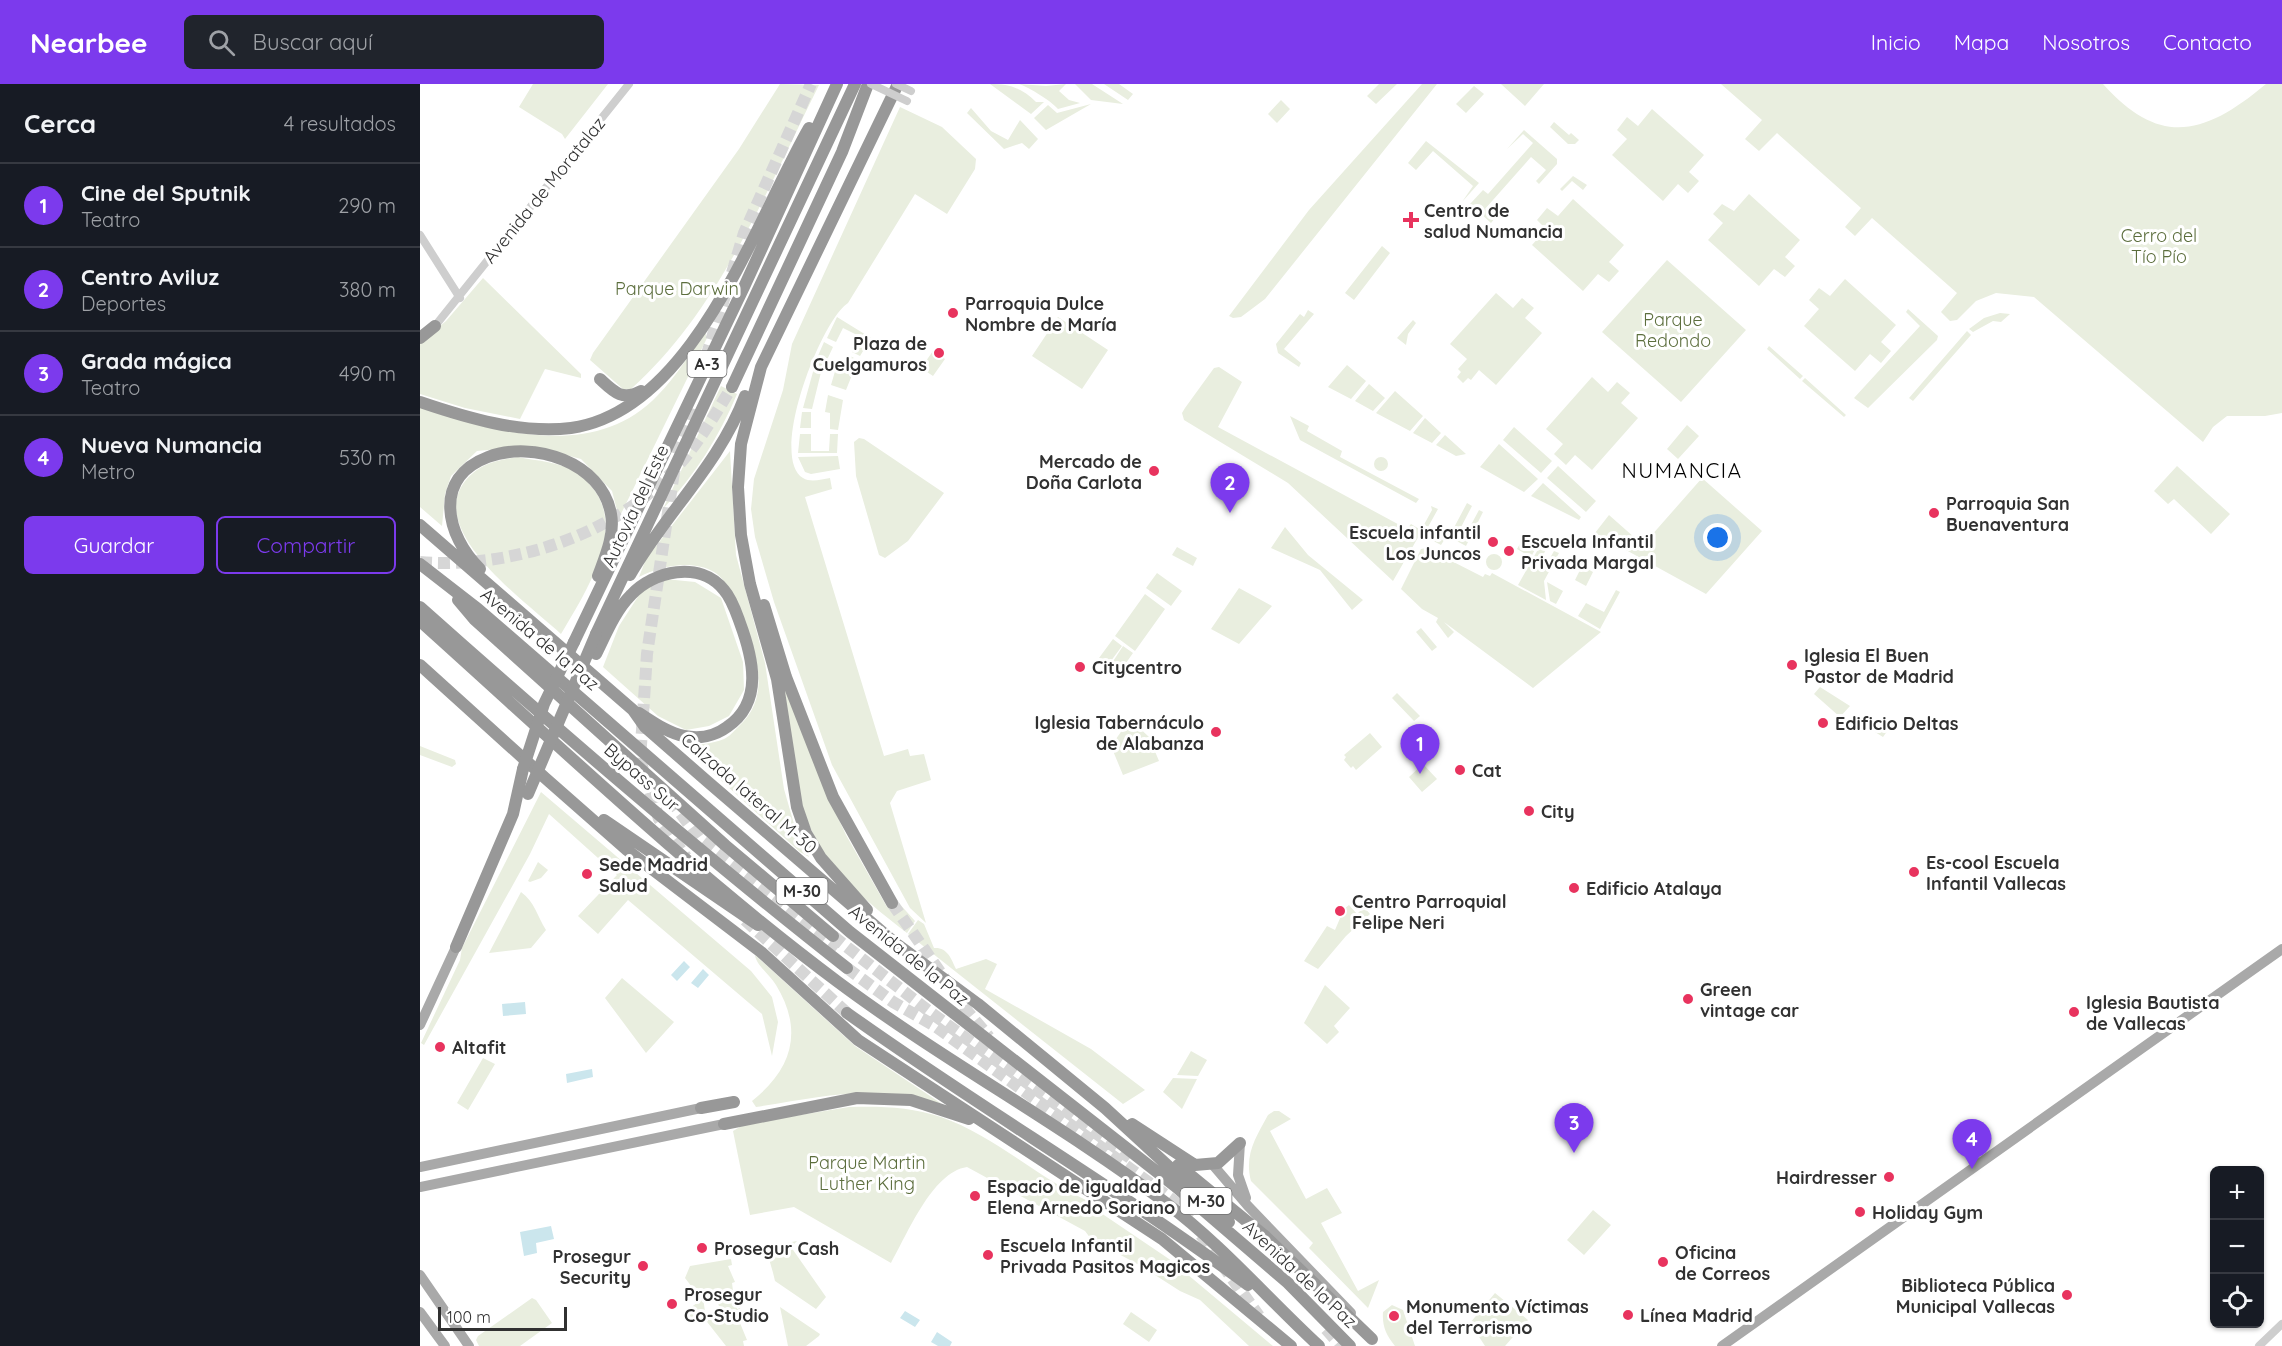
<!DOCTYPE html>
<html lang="es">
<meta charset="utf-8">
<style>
:root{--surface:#171b24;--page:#20242c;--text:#f1f3f6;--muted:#9ea1a6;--line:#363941;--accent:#7c3aed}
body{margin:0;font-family:Quicksand,sans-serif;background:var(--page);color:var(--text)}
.controls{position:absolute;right:18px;bottom:18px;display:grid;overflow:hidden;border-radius:9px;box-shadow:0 2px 4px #0004}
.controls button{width:54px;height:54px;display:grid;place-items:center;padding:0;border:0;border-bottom:2px solid var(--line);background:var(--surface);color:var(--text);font:30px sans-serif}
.scale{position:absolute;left:18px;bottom:15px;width:129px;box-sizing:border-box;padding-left:6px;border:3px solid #313131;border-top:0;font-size:16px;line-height:21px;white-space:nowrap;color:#313131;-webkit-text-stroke:4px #fff;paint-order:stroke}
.you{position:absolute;left:1298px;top:454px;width:21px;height:21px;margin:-15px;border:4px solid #fff;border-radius:50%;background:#1a73e8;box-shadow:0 0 0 9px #1a73e833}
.badge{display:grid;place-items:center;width:39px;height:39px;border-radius:50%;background:var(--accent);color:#fff;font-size:20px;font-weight:700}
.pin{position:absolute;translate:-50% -50px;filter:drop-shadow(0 2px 3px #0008)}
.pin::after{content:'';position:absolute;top:32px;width:21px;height:18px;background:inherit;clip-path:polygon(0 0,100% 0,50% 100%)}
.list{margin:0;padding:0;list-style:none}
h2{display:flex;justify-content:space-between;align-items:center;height:78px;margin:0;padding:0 24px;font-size:26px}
h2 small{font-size:20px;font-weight:400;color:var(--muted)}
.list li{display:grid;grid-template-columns:39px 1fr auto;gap:18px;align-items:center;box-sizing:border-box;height:84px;padding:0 24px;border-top:2px solid var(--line)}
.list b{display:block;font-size:22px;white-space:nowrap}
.list p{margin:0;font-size:20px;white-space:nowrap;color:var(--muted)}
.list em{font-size:20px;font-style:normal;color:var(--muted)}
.actions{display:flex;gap:12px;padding:18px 24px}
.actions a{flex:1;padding:14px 0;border:2px solid var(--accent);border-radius:9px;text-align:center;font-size:21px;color:var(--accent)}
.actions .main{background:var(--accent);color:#fff}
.icon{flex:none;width:33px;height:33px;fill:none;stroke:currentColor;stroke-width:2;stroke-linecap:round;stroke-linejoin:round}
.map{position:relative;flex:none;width:1862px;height:1262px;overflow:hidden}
header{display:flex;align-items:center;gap:36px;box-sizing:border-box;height:84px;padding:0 30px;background:var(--accent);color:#fff}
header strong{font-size:28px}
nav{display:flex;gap:33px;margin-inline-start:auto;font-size:21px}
.search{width:420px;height:54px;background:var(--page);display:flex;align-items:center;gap:15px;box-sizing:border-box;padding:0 21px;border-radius:9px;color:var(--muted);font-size:22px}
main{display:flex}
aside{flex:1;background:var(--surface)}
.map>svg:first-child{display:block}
.green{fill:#e9eedf;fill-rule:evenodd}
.water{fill:#cbe6ed}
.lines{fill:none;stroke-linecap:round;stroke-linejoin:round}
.highway-tunnel{stroke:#d6d6d6;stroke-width:12;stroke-dasharray:12 6;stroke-linecap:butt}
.minor{stroke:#cecece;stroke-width:8}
.major{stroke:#a9a9a9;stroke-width:10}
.highway{stroke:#989898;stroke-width:12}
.minor-bridge{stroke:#cecece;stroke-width:8}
.highway-bridge{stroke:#989898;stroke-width:12}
.poi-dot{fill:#e8335e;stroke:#fff;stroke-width:2}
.labels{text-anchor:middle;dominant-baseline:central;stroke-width:6;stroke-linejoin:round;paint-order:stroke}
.shield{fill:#fff;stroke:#6f6f6f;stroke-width:1.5}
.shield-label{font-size:16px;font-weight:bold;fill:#313131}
.street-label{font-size:18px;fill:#313131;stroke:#fff}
.poi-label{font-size:18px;font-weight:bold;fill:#313131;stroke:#fff;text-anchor:start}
.park-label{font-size:18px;fill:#5c6e3d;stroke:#fff}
.quarter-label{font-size:21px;letter-spacing:1.5px;fill:#000;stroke:#fff}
</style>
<header>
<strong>Nearbee</strong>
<div class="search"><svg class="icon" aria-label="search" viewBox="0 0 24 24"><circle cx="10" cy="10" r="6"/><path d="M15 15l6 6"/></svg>Buscar aquí</div>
<nav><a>Inicio</a><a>Mapa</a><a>Nosotros</a><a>Contacto</a></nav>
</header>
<main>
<aside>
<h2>Cerca<small>4 resultados</small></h2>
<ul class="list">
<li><span class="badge">1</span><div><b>Cine del Sputnik</b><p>Teatro</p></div><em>290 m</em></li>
<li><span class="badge">2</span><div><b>Centro Aviluz</b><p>Deportes</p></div><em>380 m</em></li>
<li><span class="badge">3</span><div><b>Grada mágica</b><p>Teatro</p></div><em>490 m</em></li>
<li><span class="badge">4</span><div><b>Nueva Numancia</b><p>Metro</p></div><em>530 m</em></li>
</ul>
<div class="actions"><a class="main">Guardar</a><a>Compartir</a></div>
</aside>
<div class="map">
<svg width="1862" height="1262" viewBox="0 0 1862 1262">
<rect width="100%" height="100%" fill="#fff"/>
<path class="green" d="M113,0H188L145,55L142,50L99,23Z
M360,0L399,1C346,107 301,224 211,305H203L170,276L173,269L319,65Z
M570,0C590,0 602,4 616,18H624L611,30Z
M599,0L626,2L646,0L639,7L649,16L660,19L638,25C630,16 610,4 599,0Z
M655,0H672L703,20L671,16Z
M684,0H699L713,10L708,16Z
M959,0H977L956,20L947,12Z
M1002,0H1017L845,215L821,233L813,234L809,232L889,126Z
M1081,0H1124L1105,22Z
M1301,0H1683C1741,65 1786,50 1846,0H1862V329L1845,332H1807L1793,343L1783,358L1614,213L1576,209L1556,217L1537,236L1530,237L1521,228L1537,209L1452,134L1435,152L1425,143L1441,124L1357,49L1339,67L1325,55L1342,36Z
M1054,2L1064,10L1046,29L1036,20Z
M861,16L870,25L857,39L848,30Z
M671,20L626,46L614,34L628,21L637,29Z
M480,23L522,43L556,75L555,85L527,130L495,110L428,219C401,236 348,373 383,394C391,399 402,395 410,394L412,405L385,413L464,672L488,665L490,672L504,670L511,696L477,707L470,719L506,839L490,824L412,681L354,518L335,453L331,425L334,395L363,306L372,260Z
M551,24L571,47L588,56L600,36L618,55L609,65L602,59L584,65L547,29Z
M1232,25L1284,71L1269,88L1279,97L1268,109L1258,100L1243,117L1192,71L1207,55L1197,46L1207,33L1218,42Z
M1134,38L1149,51L1151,49L1159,56L1155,60H1148L1130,43Z
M1104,46L1137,75V80L1119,100L1116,97L1126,86L1111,73L1065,125L1075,134L1071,139L1060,129L1055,135L1050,131L1055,125L1050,120L1063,106L1068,110L1113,59L1103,50L1087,65Z
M1006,57L1059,99L1042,118L1053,102L1013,67L996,86L988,79Z
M1153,92L1167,101L1163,106L1152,97L1142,107L1140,105Z
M1329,110L1380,156L1365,173L1375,182L1365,193L1354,185L1339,202L1288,156L1303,139L1293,130L1302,120L1314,127Z
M1153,115L1204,161L1189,178L1199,187L1189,198L1178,190L1163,207L1112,161L1126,145L1117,136L1127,124L1138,132Z
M962,162L970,169L934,216L925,209Z
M1247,176L1326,246L1261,318L1182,248Z
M63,194L161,290V294L125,285L100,335L45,324L0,310V259L26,237Z
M1425,195L1476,241L1461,258L1471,267L1461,279L1450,270L1435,287L1384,242L1399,225L1389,216L1399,204L1410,212Z
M1076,209L1093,224L1102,214L1114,224L1105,234L1122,249L1076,301L1059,286L1051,296L1048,294L1043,299L1037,293L1041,288L1038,285L1047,275L1030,260Z
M1488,225L1518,252L1517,256L1448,324L1434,314L1500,242L1486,228Z
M888,226L894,230L864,265L881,279L879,283L858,269L856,260L880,230L884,233Z
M1580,229L1590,230L1581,238L1573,237L1553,248L1549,245L1564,234Z
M417,233L451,254L440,272L432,268L439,252L423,244L416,258L407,254Z
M638,233L688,266L662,305L612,272Z
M993,236L996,239L988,250L986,261L977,254Z
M1547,247L1551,251L1493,317L1489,314Z
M285,248L287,254L199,434L192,407L161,375L112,362L57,367L31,392L25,410L22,442L0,423V323C75,348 175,378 238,311C256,293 270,269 285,248Z
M404,258L413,263L406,278L397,274Z
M1349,262L1383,292L1380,295L1347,265Z
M513,267L525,275L513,292L501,284Z
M430,272L438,276L426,306L411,301L416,284L422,287Z
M396,277L403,280L392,325L383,324Z
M927,281L946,297L931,315L908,303Z
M799,283L822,298L798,343L987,445L991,440L1001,446L1012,426L1011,422L1018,425L1008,443L1026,453L1021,461L1000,450L973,497L868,399L764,336L762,329L765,324L794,284Z
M1172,293L1188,308L1197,298L1210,309L1201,319L1218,334L1172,386L1155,371L1146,381L1134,370L1143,360L1126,345Z
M1385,294L1426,331L1424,333L1382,297Z
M949,300L965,314L953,327L935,317Z
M301,302L317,310C299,353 275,391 243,425Z
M975,307L1003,332L990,347L956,329Z
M408,311L423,316L418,346L410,345V329L405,328Z
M382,328H391V344H380Z
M870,332L889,342L887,347L922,367L920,373L999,415L996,419L880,356Z
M1005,334L1021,349L1012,359L993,349Z
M1267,341L1279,352L1258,375L1247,365Z
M1094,343L1132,377L1121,389L1083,356Z
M380,350H391V367H409L410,350H418L417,369H378Z
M1025,351L1046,370L1036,372L1016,361Z
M439,354L444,355L524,409L488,457L465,474L459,471L436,392L434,358Z
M1079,360L1118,395L1104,408L1060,383Z
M310,367L316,471L345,579L364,705L374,740L389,773L380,768L263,662C276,661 292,660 304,655C309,653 314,647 318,643C352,614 337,569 322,534C316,519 309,497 294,488C272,475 240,482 219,493L226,475Z
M418,372L420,385L391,390L385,388L378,373Z
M954 380a7 7 0 1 1 14 0a7 7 0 1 1-14 0Z
M98,373C118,377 139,378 157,388C162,391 166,396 170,401C209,443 165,509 141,550C109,520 9,450 43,400C58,380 74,377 98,373Z
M1138,382L1176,417L1166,428L1127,394Z
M1757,382L1810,430L1791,450L1754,415L1748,420L1734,407Z
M1282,394L1342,447L1286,510L1175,449L1189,431L1223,461Z
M1123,399L1161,433L1159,436L1111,412Z
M1047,419L1052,422L1038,449L1045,452L1059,426L1063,428L1046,462L1029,453Z
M865,443L888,471L943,516L932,526L900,486L851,464Z
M1105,451L1119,458L1111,473L1097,465Z
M1121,460L1127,463L1120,478L1126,481L1134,467L1139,469L1124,497L1126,516L1098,501Z
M757,463L777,474L773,482L752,471Z
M1006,464L1063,493L1065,490L1070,492L1072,489L1181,548L1113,604L1024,538L1034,548L1028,554L1016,538L1018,534L1002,525L981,505L1001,465Z
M1066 478a8 8 0 1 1 16 0a8 8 0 1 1-16 0Z
M1162,482L1173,488L1166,502L1155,496Z
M737,489L762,507L751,522L726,504Z
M245,495L275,498L301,514L323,578L324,606L309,632L289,642L266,646L238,632L183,583L199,542L221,508Z
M1127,498L1143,507L1136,520L1130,517Z
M819,504L852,522L819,560L791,545Z
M1196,506L1200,508L1180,545L1158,532L1166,519L1184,528Z
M725,510L745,525L715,567L695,552Z
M1001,544L1017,563L1012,567L996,548Z
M693,555L702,562L688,581L679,574Z
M703,562L713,569L699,589L690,582Z
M364,601L402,699L426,751L467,823L477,817L495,837L487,849C451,821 410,789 391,745C371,702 370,648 364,601Z
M1400,603L1430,622L1420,633L1394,610Z
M977,609L1000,632L994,637L972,614Z
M1448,633L1468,646L1463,653L1442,640Z
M710,635L729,653L739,677L703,691L691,662Z
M950,649L962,663L936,686L933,682L931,684L924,676L926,673L924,671Z
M0,662L35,676L36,680L32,683L0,671Z
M1003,680L1017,695L1002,708L989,693Z
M121,708L331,887L352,913L358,938L352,972L342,930L208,816L178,850L158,832L197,791L129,730L110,770L4,961L1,959L40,876L42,864Z
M118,778L128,786L121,794L110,798L108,797Z
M101,808C115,818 117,832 126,846L111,864L69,869Z
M929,821L937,830L944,823L950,830L926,852L898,885L884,877L907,842L915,846L924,825Z
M498,836L504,840L514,864C527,863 531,874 536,885L566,875L577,880L565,905L671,965L725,1006L703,1020L488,850Z
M335,871L435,962L522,1020C450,1000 407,1012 336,1023L332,1017C372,985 384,947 356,901C350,891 336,881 335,871Z
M202,894L254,938L226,969L185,914Z
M905,901L930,924L914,942L919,948L907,960L884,939Z
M771,967L787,976L778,992L757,991Z
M63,974L75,980L48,1026L37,1019Z
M753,994L777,995L762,1025L743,1008Z
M429,1023C461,1022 491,1023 521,1033C575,1052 618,1094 670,1118L681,1129L749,1175L853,1262H829L780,1216L760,1207L721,1182L671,1155L665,1147L547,1083C512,1088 487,1151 471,1179L374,1123L330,1131L313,1047L325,1040Z
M854,1027H859L871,1035L850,1047L886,1115L907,1104L922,1129L901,1139L938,1207L959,1196L948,1224L889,1164L893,1159L831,1097C824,1071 836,1053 848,1031Z
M1173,1126L1191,1141L1164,1171L1147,1156Z
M377,1157L371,1163L406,1213L396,1225L355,1197C348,1164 337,1164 377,1157Z
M311,1175L312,1181L308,1182L315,1198L312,1199L313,1207H317V1225L320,1224L323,1238L320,1239L327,1256L323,1257L324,1262H306L284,1234L276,1240L266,1227L281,1216L285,1209L280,1204L275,1207L265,1194L270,1182ZM296,1211L301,1230L286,1234L283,1214Z
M1075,1209L1108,1236L1085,1262H1065L1050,1239Z
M112,1214L116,1216L132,1239L100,1262H59L56,1256L58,1252Z
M972,1221L983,1226L995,1262H975C966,1251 962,1242 963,1228Z
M360,1223L400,1250L399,1252L386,1262H368Z
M711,1228L737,1246L729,1258L703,1240Z"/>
<path class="water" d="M264,877L270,883L257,897L251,891Z
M283,885L289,891L278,904L271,899Z
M105,918L106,930L83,932L82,920Z
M172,985L173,993L147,999L146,990Z
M131,1142L134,1155L116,1159L117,1169L104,1172L100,1148Z
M485,1227L500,1236L495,1243L480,1234Z
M517,1248L532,1258L530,1262H518L511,1258Z"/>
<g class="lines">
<path class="highway-tunnel" d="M312,189L324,149L391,0
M286,273L305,212
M257,370L272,321
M254,388L227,570L220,676L239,735L266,773
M0,478C83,485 185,455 245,395C273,369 292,335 312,303
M250,715L279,754L417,865
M472,819L548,928L569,953
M325,836L427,929
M413,852L510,928L710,1074
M427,884L473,918L515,942L674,1058L758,1120L769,1135
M781,1151L839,1232
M906,1245L921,1262"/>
<path class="minor" d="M0,151L40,214
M15,242L209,0
M1839,1262L1862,1240"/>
<path class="major" d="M0,941L36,863
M820,1059L818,1091L826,1114
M793,1081L828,1122L931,1229
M0,1083L281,1024
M0,1103L304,1040
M0,1191L49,1262
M0,1228L25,1262
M1302,1262L1862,865"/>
<path class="highway" d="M0,254L15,242
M180,295C194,308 202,317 221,307
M312,303L422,68L448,0
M0,318C47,334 101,350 151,344C274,327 336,136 389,44
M0,441L213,626L225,643L288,698L474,858L558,920L685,1024L809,1138
M0,480L58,525L430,848L755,1102L868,1199L930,1262
M60,485C26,452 12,394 68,373C113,356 182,378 191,430C195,451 185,473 178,492
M210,491C246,429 300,379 325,312
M38,516L54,535L305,761L413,852
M344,521L366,593L413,713L472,819
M0,523C139,647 280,769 427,884
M0,537C137,660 271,788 418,898C524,977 641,1040 746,1119C802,1161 848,1215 899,1262
M176,550L435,0
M154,558L324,203L417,0
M176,570C186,550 195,527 211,511C233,487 280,476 304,506C312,515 316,528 320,539C333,574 344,618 307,643C295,652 279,655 264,652C248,649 233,638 219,629
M0,581L124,693
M124,693L207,766L341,868L438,956L742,1155L871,1262
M184,736L338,841
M447,826L401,774L386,749L377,723L357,595L330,500L321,451L318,403L321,360L341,283L478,0
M36,863L93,730L103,685
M427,929C558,1023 699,1105 828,1201
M281,1024L314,1018
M304,1040L437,1014L491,1016L549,1035
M712,1040L775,1081L798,1079L820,1059
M758,1081L846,1153L952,1255"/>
<path class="minor-bridge" d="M451,0L487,17
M476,0L491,7"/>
<path class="highway-bridge" d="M103,685L124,620L154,558
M108,710L176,550"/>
</g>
<g class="poi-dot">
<path d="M988 127h6v6h6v6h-6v6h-6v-6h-6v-6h6z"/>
<circle cx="533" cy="229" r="6"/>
<circle cx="519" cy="269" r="6"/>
<circle cx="734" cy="387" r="6"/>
<circle cx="1514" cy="429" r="6"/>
<circle cx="1073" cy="458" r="6"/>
<circle cx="1089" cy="467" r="6"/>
<circle cx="1372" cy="581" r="6"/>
<circle cx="660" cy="583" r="6"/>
<circle cx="1403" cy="639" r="6"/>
<circle cx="796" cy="648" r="6"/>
<circle cx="1040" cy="686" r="6"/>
<circle cx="1109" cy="727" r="6"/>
<circle cx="1494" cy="788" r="6"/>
<circle cx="167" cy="790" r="6"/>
<circle cx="1154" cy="804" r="6"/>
<circle cx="920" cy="827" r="6"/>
<circle cx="1268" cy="915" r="6"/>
<circle cx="1654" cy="928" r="6"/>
<circle cx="20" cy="963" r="6"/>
<circle cx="1469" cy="1093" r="6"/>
<circle cx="555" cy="1112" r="6"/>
<circle cx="1440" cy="1128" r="6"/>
<circle cx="282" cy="1164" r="6"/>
<circle cx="568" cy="1171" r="6"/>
<circle cx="1243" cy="1178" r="6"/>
<circle cx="223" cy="1182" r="6"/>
<circle cx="1647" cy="1211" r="6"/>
<circle cx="252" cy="1220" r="6"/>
<circle cx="1208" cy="1231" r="6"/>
<circle cx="974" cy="1232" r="6"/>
</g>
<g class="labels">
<g class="shield">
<rect x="267.5" y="267" width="39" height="26" rx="4.5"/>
<rect x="356.5" y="794" width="51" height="26" rx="4.5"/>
<rect x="760.5" y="1104" width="51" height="26" rx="4.5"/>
</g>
<g class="shield-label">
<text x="287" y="280">A-3</text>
<text x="382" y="807">M-30</text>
<text x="786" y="1117">M-30</text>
</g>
<g class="street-label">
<text transform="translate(124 106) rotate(-51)">Avenida de Moratalaz</text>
<text transform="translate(215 422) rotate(-65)">Autovía del Este</text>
<text transform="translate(120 555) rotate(40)">Avenida de la Paz</text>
<text transform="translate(222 693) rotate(41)">Bypass Sur</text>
<text transform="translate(329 709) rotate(41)">Calzada lateral M-30</text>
<text transform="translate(489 871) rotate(39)">Avenida de la Paz</text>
<text transform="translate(880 1190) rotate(43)">Avenida de la Paz</text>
</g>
<g class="poi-label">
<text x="1004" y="126">Centro de<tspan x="1004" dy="21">salud Numancia</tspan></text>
<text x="545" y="219">Parroquia Dulce<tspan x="545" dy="21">Nombre de María</tspan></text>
<text x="507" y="259" text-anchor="end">Plaza de<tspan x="507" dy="21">Cuelgamuros</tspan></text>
<text x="722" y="377" text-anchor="end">Mercado de<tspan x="722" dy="21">Doña Carlota</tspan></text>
<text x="1526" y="419">Parroquia San<tspan x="1526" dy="21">Buenaventura</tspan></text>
<text x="1061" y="448" text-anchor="end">Escuela infantil<tspan x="1061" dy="21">Los Juncos</tspan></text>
<text x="1101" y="457">Escuela Infantil<tspan x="1101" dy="21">Privada Margal</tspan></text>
<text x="1384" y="571">Iglesia El Buen<tspan x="1384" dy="21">Pastor de Madrid</tspan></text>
<text x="672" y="583">Citycentro</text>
<text x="784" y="638" text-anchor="end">Iglesia Tabernáculo<tspan x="784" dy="21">de Alabanza</tspan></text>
<text x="1415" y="639">Edificio Deltas</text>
<text x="1052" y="686">Cat</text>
<text x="1121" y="727">City</text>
<text x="1506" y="778">Es-cool Escuela<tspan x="1506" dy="21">Infantil Vallecas</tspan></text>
<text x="179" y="780">Sede Madrid<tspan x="179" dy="21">Salud</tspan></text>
<text x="1166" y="804">Edificio Atalaya</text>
<text x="932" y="817">Centro Parroquial<tspan x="932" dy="21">Felipe Neri</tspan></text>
<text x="1280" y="905">Green<tspan x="1280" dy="21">vintage car</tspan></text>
<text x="1666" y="918">Iglesia Bautista<tspan x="1666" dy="21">de Vallecas</tspan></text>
<text x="32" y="963">Altafit</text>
<text x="1457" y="1093" text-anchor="end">Hairdresser</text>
<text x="567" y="1102">Espacio de igualdad<tspan x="567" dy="21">Elena Arnedo Soriano</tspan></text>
<text x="1452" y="1128">Holiday Gym</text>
<text x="580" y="1161">Escuela Infantil<tspan x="580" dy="21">Privada Pasitos Magicos</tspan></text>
<text x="294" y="1164">Prosegur Cash</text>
<text x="1255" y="1168">Oficina<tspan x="1255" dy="21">de Correos</tspan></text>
<text x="211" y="1172" text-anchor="end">Prosegur<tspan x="211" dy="21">Security</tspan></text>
<text x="1635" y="1201" text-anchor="end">Biblioteca Pública<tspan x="1635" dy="21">Municipal Vallecas</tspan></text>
<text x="264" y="1210">Prosegur<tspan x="264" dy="21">Co-Studio</tspan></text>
<text x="986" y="1222">Monumento Víctimas<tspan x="986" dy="21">del Terrorismo</tspan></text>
<text x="1220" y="1231">Línea Madrid</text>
</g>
<g class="park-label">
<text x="1739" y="151">Cerro del<tspan x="1739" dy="21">Tío Pío</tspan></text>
<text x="257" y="204">Parque Darwin</text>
<text x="1253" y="235">Parque<tspan x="1253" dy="21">Redondo</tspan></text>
<text x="447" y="1078">Parque Martin<tspan x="447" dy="21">Luther King</tspan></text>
</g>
<g class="quarter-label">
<text x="1262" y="386">NUMANCIA</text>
</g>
</g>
</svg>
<div class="controls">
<button>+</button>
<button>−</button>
<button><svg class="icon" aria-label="locate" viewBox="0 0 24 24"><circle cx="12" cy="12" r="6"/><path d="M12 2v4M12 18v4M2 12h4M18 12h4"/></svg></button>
</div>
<div class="scale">100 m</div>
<div class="you"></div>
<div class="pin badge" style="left:1000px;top:690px">1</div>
<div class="pin badge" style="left:810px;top:429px">2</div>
<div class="pin badge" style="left:1154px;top:1069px">3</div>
<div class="pin badge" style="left:1552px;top:1085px">4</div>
</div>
</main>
